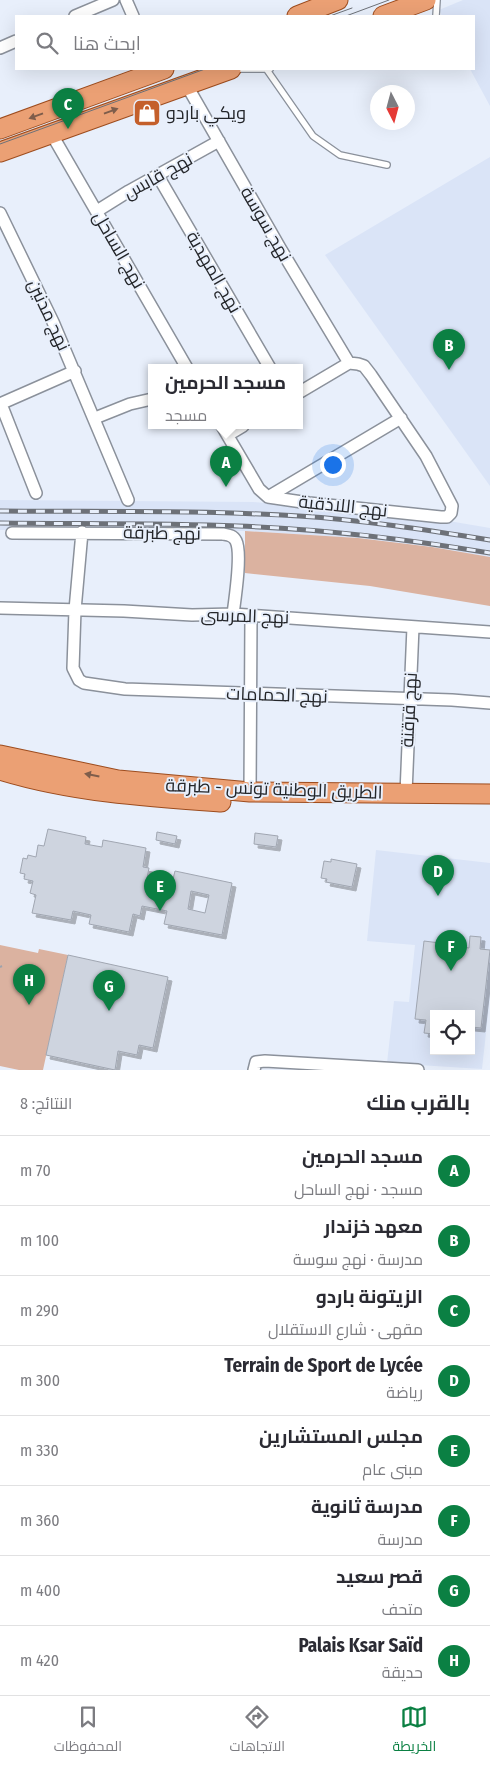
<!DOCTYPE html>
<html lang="ar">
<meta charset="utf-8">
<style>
:root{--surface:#fff;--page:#f2f2f3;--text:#2b2b33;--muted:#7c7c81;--line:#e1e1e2;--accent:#0b8043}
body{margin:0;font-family:"Fira Sans Condensed",Cairo,sans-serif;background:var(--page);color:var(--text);direction:rtl}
.controls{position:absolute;right:15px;bottom:15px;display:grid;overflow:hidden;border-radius:0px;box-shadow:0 5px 20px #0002}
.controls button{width:45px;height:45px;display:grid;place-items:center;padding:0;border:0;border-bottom:1px solid var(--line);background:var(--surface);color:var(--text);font:25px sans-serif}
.compass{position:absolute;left:370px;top:85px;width:45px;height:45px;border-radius:50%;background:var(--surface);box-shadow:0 5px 20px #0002;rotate:174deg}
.you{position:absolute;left:332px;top:464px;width:18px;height:18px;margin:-12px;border:4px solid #fff;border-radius:50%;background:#1a73e8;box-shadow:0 0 0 8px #1a73e833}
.badge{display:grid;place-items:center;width:32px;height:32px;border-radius:50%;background:var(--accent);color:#fff;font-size:16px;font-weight:700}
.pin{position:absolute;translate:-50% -41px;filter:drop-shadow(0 1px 2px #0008)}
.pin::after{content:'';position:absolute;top:26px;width:18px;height:15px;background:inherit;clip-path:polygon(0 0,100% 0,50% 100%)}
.popup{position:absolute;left:148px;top:364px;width:155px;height:65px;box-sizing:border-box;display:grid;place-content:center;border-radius:0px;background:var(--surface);filter:drop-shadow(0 1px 4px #0005);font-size:16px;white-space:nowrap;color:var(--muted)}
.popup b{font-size:19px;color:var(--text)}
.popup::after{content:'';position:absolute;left:50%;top:100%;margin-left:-10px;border:10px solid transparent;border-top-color:var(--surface)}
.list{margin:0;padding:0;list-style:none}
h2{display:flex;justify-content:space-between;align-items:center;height:65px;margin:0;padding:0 20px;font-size:21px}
h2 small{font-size:16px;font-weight:400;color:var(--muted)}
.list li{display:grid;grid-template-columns:32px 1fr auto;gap:15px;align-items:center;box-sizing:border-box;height:70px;padding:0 20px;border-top:1px solid var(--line)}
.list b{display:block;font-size:19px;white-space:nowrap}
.list p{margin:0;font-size:16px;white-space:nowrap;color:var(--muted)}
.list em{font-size:16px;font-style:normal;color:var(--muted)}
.icon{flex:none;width:28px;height:28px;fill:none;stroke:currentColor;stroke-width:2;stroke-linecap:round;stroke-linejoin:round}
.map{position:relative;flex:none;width:490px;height:1070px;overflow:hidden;direction:ltr}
.search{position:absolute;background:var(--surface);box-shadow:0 5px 20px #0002;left:15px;right:15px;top:15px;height:55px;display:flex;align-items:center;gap:12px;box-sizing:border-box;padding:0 18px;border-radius:0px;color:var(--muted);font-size:19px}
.sheet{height:625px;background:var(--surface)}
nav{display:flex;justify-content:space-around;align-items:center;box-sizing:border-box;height:70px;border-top:1px solid var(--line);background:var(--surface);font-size:14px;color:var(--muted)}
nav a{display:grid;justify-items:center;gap:2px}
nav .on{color:var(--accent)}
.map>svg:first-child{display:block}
.built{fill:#dae4f7;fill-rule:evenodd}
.green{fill:#dbb2a0}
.building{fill:#ced4df;stroke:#a0a6b1;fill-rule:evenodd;filter:url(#shadow)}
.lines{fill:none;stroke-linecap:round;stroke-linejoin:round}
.lane-casing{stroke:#8b919b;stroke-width:8}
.street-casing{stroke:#8b919b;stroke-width:14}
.primary-casing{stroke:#9d4c1e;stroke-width:21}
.path{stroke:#9ea3ac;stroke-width:2;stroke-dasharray:4 4;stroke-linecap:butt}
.lane{stroke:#fff;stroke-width:5.5}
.street{stroke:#fff;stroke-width:11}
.primary{stroke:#eba074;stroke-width:19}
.tram{stroke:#6d7178;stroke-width:1}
.rail-casing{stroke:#6d7178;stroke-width:5}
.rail{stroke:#e8effb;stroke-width:3;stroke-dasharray:9;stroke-linecap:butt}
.oneway{fill:#7e5d4b}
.labels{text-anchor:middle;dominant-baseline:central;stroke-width:4;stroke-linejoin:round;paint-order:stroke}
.poi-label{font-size:18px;fill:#24262a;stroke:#e8effb;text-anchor:start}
.street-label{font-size:18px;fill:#24262a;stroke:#e8effb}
</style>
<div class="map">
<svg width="490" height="1070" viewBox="0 0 490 1070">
<defs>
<filter id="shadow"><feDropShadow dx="4" dy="4" stdDeviation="0" flood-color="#0004"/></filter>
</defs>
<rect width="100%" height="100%" fill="#e8effb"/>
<path class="built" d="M463,0H490V106L470,69H474V16H442L439,10Z
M490,157V486L325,255Z
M0,500L253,502L437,519L490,528V557L432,547L358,538L245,531L0,530Z
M376,850L490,863V997L482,1069L387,1063L394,1001L409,1002L415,945L367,941ZM434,1014H471V1051H434Z"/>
<path class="green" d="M245,531L358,538L432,547L490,557V606L370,586L245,573Z
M0,945L38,953L39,949L68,955L43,1070H19L0,1066Z"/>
<path class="building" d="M48,829L86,837L85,844L102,847L103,840L146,848L143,867L149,868L147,878L172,883L175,871L232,883L222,935L164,924L167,911L142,906L140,916L133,914L129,932L89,924L91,915L73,911L71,920L32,913L36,895L30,893L33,881L24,879L25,874L20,873L23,858L27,859L28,855L36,857L38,845L44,846ZM191,891L209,895L205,913L188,909Z
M157,832L177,836L175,844L156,840Z
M255,833L278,836L276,847L254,844Z
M331,859L357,864L352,887L326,882L327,879L321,878L324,861L331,862Z
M470,936L481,937L480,949L490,950L481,1028L471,1027V1014H434V1034L424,1033L426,1020L415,1019L424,941L440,943L439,948L462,951L463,947L469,948Z
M68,955L168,977L153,1048L139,1045L137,1055L118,1051L115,1070L46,1055Z"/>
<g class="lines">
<g class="lane-casing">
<path id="lane" d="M436,16L437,0
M234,69H270
M267,70L313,136L340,155L387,165"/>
</g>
<g class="street-casing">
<path id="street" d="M126,0L133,16
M75,16L113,0
M0,48L16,41
M186,84L280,248L349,363
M51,133L187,368
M158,176L270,368
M97,211L129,191L219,141
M0,213L53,322L128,500
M0,404L75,371
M1,404L36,493
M95,418L130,404L152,399
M222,426L259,489L268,497
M228,435L243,426
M268,497L309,503L441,517H447L451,513L452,506L426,456L371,375L364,366L358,364L349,363L300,392
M268,497L401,418
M82,532L75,610L73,668L79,680L84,683L125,689L452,700L490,703
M12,533L223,534C228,535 233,535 236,541C242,553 235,599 233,614
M0,608L124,611L192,615L233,614L490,632
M250,792L251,616
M406,793L413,627
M254,1070L256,1062L265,1061L418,1070"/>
</g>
<g class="primary-casing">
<path id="primary" d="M297,16L338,0
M383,16L426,0
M0,129L164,69
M0,152L231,69
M0,755L118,780L250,792L490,794
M0,770C71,792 148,797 221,802"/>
</g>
<path class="path" d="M0,967L2,966"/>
<use href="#lane" class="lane"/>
<use href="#street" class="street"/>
<use href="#primary" class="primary"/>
<path class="tram" d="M330,16L352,8
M346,16L389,0
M0,144L205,69"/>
<g class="rail-casing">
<path id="rail" d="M0,511C99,512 199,510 299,516C363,520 427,530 490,540
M0,523C79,524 159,523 238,526C323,529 407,539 490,553"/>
</g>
<use href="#rail" class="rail"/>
</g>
<defs><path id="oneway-solid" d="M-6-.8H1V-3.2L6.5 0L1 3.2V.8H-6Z" transform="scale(1.25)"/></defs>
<g class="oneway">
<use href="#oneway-solid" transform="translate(111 111) rotate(-20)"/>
<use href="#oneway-solid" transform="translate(36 116) rotate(160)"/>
<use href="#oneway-solid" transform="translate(92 775) rotate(-169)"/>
</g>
<defs>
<g id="shop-square" transform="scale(1.4375)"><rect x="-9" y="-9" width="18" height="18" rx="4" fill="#c45f2b" stroke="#e8effb"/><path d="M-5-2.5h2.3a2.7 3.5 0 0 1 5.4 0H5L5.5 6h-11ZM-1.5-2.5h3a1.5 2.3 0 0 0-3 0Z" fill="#fff"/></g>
</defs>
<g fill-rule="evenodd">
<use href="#shop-square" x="147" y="113"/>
</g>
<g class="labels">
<g class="poi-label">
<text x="166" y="113">ويكي باردو</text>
</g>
<g class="street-label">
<text transform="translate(158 176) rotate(-29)">نهج قابس</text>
<text transform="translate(266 224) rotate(60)">نهج سوسة</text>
<text transform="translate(119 250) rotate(60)">نهج الساحل</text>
<text transform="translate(214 272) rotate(60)">نهج المهدية</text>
<text transform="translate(49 315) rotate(65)">نهج مدنين</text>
<text transform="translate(343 506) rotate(6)">نهج اللاذقية</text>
<text transform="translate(162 533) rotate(1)">نهج طبرقة</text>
<text transform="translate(245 616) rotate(2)">نهج المرسى</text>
<text transform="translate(277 695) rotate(2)">نهج الحمامات</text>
<text transform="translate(409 710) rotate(-87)">نهج قرقنة</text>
<text transform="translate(274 789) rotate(2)">الطريق الوطنية تونس - طبرقة</text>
</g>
</g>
</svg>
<div class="controls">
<button><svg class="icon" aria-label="locate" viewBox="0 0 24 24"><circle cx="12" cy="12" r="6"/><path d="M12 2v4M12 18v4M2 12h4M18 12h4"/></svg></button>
</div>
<svg class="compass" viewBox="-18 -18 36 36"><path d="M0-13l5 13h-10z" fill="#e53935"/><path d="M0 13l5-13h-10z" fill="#7c7c81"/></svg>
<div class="you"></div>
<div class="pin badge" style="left:226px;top:487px">A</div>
<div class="popup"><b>مسجد الحرمين</b>مسجد</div>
<div class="pin badge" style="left:449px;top:370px">B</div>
<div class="pin badge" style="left:68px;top:129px">C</div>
<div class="pin badge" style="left:438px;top:896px">D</div>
<div class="pin badge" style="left:160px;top:911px">E</div>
<div class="pin badge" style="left:451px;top:971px">F</div>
<div class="pin badge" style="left:109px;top:1011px">G</div>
<div class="pin badge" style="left:29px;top:1005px">H</div>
<div class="search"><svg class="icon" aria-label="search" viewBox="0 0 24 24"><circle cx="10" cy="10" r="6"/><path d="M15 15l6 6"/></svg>ابحث هنا</div>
</div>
<section class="sheet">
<h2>بالقرب منك<small>النتائج: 8</small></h2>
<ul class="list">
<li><span class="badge">A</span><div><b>مسجد الحرمين</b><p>مسجد · نهج الساحل</p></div><em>70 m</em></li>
<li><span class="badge">B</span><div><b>معهد خزندار</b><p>مدرسة · نهج سوسة</p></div><em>100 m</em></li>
<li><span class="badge">C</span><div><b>الزيتونة باردو</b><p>مقهى · شارع الاستقلال</p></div><em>290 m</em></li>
<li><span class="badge">D</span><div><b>Terrain de Sport de Lycée</b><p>رياضة</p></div><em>300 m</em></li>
<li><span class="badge">E</span><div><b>مجلس المستشارين</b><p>مبنى عام</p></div><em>330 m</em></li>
<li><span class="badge">F</span><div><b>مدرسة ثانوية</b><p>مدرسة</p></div><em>360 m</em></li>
<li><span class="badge">G</span><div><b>قصر سعيد</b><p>متحف</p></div><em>400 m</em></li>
<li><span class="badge">H</span><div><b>Palais Ksar Saïd</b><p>حديقة</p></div><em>420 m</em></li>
</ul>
</section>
<nav>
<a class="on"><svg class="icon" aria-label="map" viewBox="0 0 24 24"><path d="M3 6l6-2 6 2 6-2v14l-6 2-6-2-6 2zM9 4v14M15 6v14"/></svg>الخريطة</a>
<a><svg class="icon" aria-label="directions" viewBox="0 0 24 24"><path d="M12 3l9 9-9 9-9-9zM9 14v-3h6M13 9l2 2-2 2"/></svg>الاتجاهات</a>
<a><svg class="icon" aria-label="saved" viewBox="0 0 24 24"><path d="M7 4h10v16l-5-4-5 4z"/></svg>المحفوظات</a>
</nav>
